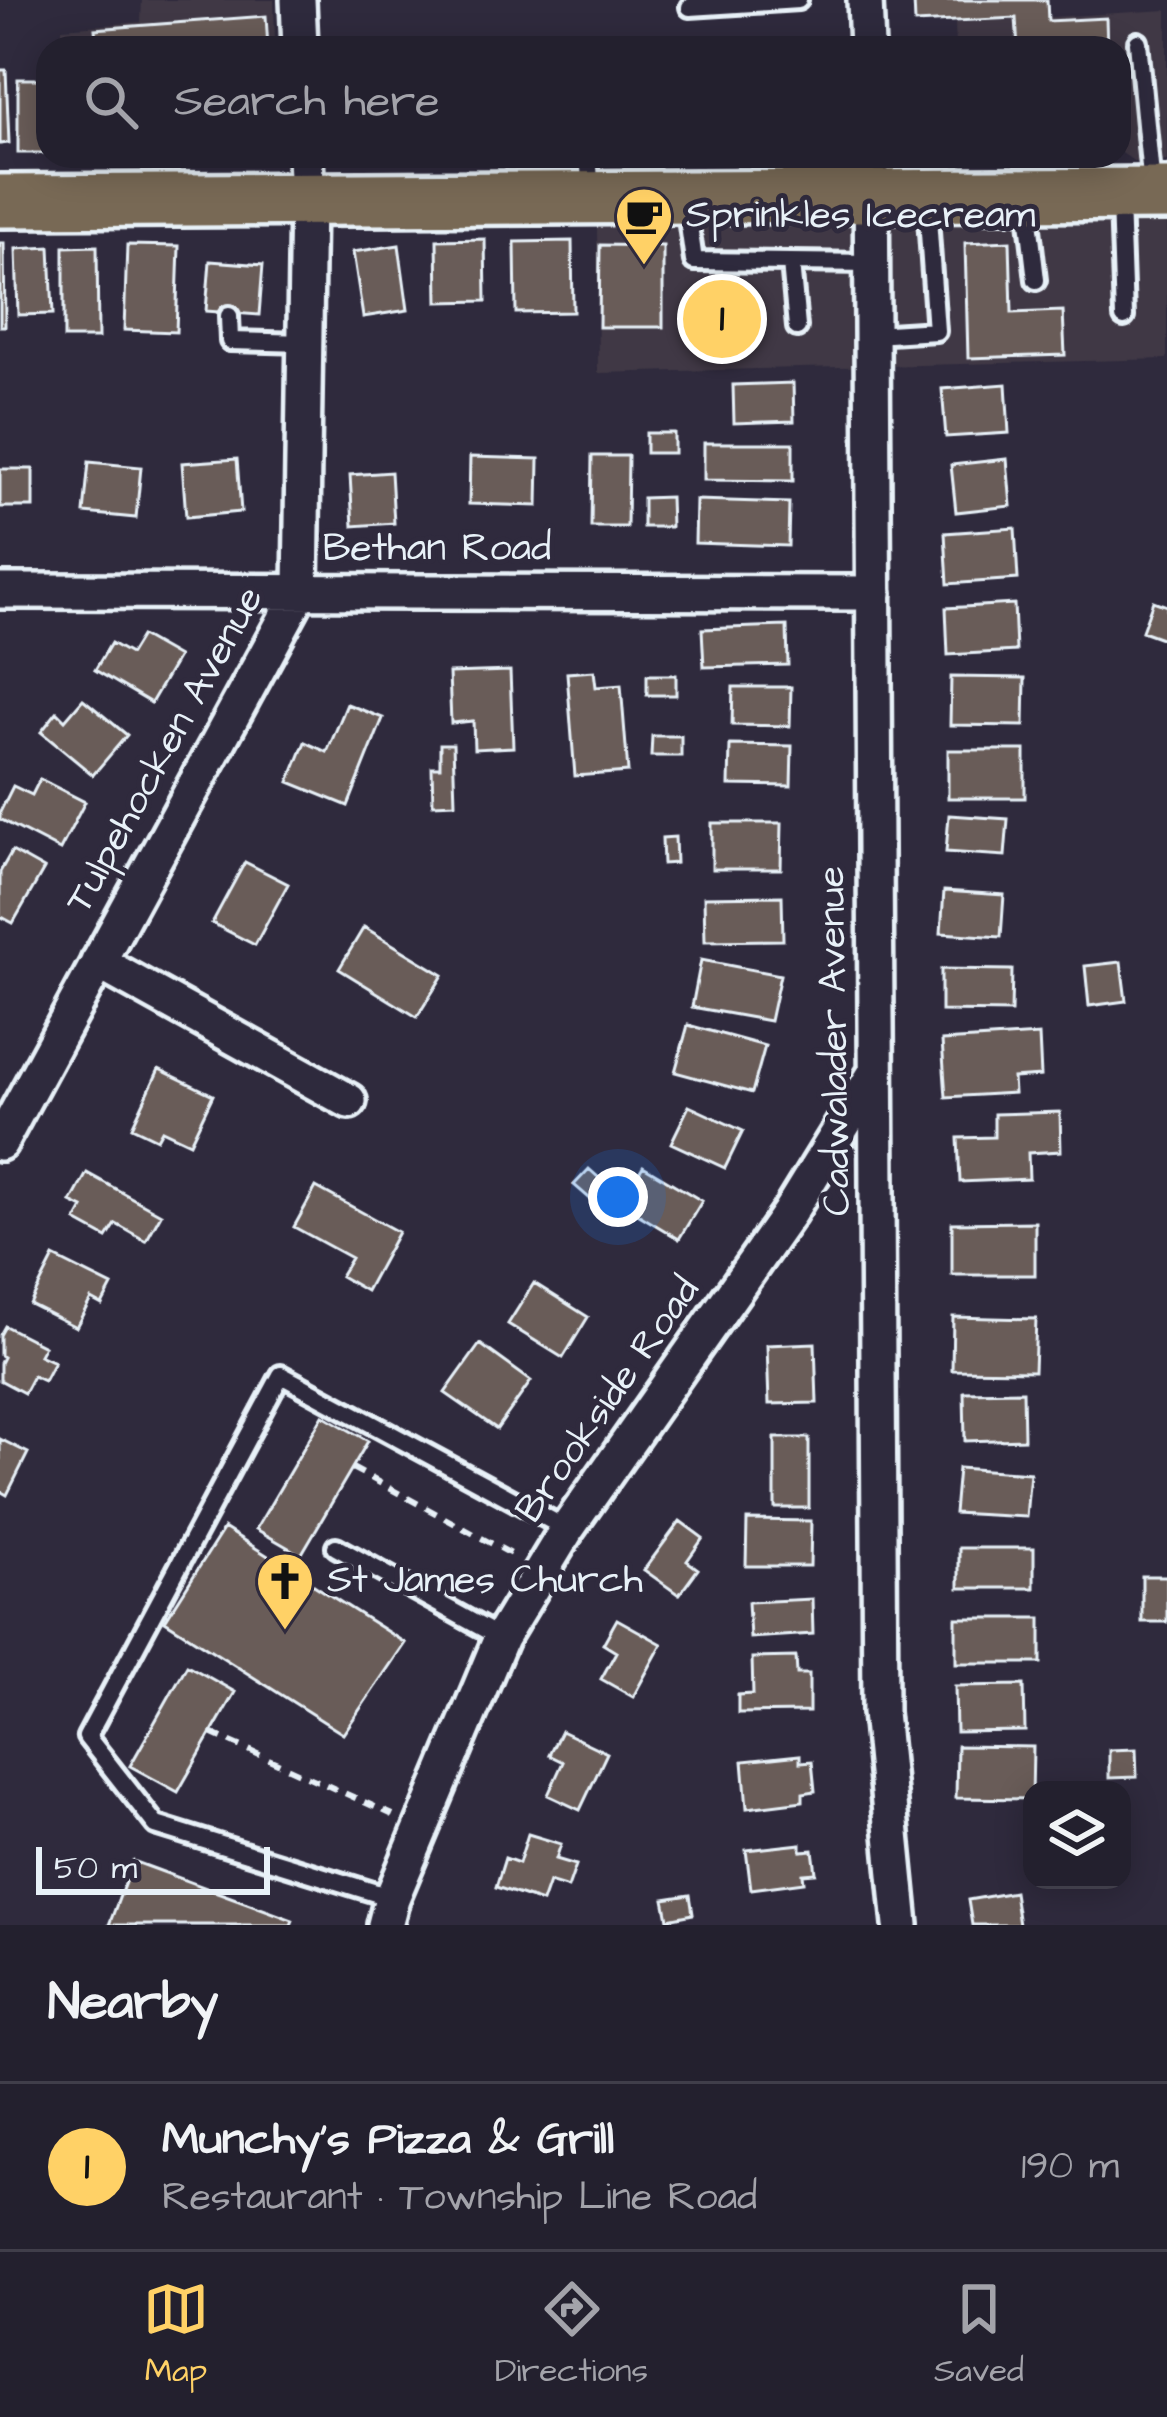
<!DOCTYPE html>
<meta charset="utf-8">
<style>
:root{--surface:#23202e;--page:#2f2d3a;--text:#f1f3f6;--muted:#a3a3aa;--line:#403e4a;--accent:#ffd166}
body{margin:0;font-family:"Architects Daughter",sans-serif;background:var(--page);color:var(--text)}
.controls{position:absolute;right:36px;bottom:36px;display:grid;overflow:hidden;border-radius:24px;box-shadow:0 6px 30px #0003}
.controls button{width:108px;height:108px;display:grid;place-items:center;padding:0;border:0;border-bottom:3px solid var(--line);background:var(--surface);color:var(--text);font:60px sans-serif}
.scale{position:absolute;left:36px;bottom:30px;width:234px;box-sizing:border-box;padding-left:12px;border:6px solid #e8f1f8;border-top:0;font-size:33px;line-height:42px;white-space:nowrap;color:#e8f1f8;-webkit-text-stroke:9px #2f2a3d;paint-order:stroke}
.you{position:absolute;left:618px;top:1197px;width:42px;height:42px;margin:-30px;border:9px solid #fff;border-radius:50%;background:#1a73e8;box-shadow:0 0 0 18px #1a73e833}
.badge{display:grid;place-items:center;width:78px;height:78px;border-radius:50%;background:var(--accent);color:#111;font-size:39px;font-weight:700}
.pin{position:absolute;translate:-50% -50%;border:6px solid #fff;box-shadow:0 3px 12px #0006}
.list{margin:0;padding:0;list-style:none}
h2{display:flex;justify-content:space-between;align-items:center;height:156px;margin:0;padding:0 48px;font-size:51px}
h2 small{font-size:39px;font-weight:400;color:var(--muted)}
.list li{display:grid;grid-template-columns:78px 1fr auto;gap:36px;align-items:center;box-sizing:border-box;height:168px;padding:0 48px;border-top:3px solid var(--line)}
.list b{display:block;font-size:45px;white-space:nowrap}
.list p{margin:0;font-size:39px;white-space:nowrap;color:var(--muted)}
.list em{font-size:39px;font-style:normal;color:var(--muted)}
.icon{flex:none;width:66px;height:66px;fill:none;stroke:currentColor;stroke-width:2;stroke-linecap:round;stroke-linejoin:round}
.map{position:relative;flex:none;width:1167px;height:1925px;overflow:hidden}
.search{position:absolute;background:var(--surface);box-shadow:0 6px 30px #0003;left:36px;right:36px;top:36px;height:132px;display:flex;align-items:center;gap:30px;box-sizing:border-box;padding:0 42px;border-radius:36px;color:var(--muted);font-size:45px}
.sheet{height:324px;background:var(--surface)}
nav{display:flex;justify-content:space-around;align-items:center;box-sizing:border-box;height:168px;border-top:3px solid var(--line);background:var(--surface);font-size:33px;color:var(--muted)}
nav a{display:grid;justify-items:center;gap:6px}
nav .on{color:var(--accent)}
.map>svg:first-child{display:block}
.built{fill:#403945}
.building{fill:#695b58;stroke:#e8f1f8;stroke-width:3}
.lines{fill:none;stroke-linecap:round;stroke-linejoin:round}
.lane-casing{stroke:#e8f1f8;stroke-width:26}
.street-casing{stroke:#e8f1f8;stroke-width:42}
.primary-casing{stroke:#e8f1f8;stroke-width:60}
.path{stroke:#e8f1f8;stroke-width:6;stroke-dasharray:12 9;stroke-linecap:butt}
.lane{stroke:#2f2a3d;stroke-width:16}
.street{stroke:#2f2a3d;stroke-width:33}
.primary{stroke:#786954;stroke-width:51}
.labels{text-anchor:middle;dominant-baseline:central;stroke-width:10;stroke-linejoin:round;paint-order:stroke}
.poi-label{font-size:39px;fill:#e8f1f8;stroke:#2f2a3d;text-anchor:start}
.street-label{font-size:39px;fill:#e8f1f8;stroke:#2f2a3d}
</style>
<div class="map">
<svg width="1167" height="1925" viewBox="0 0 1167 1925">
<rect width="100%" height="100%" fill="#2f2a3d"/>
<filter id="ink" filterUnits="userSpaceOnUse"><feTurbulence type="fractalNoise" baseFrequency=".00833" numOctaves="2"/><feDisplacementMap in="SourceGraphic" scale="24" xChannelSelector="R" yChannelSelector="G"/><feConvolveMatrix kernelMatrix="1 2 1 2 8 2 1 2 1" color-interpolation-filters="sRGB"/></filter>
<g filter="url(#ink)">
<path class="built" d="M142,0H274L275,48H62V28L141,22Z
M1167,10V161L1135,162L1119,151V48H956L955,23Z
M1167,218V359L598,373L597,225H808Z"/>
<path class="building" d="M914,0H1047L1048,21L1106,18L1107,48H1018L1016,18L915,23Z
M266,16L268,48H97L95,29Z
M0,70H6L9,143L0,144Z
M18,79H48V153H18Z
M485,239L486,301L438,302L437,240Z
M572,241L573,312L516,313L515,242Z
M1010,241L1012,313L1063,311L1065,355L968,358L965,243Z
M0,243H4L5,326H0Z
M127,245L179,246L176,332L124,330Z
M399,245L408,310L363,317L353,252Z
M600,245L663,246V327H599Z
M97,246L98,338H64V247Z
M50,247L53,314L18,315L16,249Z
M210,261L263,265L259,315L206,311Z
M692,302H752V337L693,338Z
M793,383L794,421L734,423L733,385Z
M1006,384L1009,433L946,437L942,389Z
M646,433H674V453H646Z
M704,443H793V481L704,480Z
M592,456H628L627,527H591Z
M470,457L539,459L538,506L469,504Z
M237,459L241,512L186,517L182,463Z
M1007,459L1011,506L956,512L951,465Z
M89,462L141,467L136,518L84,513Z
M0,469H33V507H0Z
M391,472L394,523L353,526L350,475Z
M670,497L671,527H643V498Z
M696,500L789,503L788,546L695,543Z
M1015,528L1018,579L948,584L945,533Z
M1153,601L1167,606V640L1142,631Z
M1014,604L1016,651L948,655L946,608Z
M787,626L788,665L704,667L702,629Z
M141,636L178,657L151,703L95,670L111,643L130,654Z
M510,671L513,747L474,749L473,721L451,723L449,673Z
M594,671L596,687L621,685L628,772L575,776L567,673Z
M647,675H676V695H647Z
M951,677L1025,678L1024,726L950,725Z
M733,687H791L790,726L732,725Z
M83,699L127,735L93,775L41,732L57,712L65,720Z
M347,704L383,718L348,806L289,782L305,742L327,752Z
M652,736H681V756H651Z
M440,744H453L455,803L433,804L432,767H440Z
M730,745L792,746L791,786L729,785Z
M948,750H1025V798H948Z
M40,779L85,802L60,850L0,819V812L13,786L32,795Z
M949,815L1008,819L1005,856L946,852Z
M712,823H782L781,869H712Z
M675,837L676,863L663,864L662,838Z
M12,851L44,869L13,923L0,916V872Z
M245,862L288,884L255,945L212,923Z
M944,891L1004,895L1001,937L941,933Z
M782,896L783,940L705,941L704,897Z
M364,927L443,975L417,1017L339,969Z
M701,960L780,975L770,1021L692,1007Z
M1121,962L1126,1001L1089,1006L1085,966Z
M941,969L1012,970L1011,1012L941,1011Z
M688,1025L765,1046L752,1093L675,1072Z
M1039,1035L1041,1076L1013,1078L1014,1093L946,1097L942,1041Z
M159,1069L213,1095L190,1143L162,1130L157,1139L132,1127Z
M689,1106L743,1131L725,1168L671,1143Z
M1060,1112L1061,1151L1028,1153L1029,1179L960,1182L958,1138L994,1137V1114Z
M643,1166L702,1201L679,1239L621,1204Z
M589,1169L618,1195L604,1211L574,1185Z
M87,1173L161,1214L146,1241L116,1224L107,1238L76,1221L83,1208L71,1202Z
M316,1187L398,1232L366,1291L340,1276L351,1258L294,1227Z
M1035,1222V1275H952V1223Z
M54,1257L112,1286L102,1305L91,1299L76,1327L30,1304Z
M534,1283L588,1317L563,1358L508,1324Z
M953,1317L1036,1319L1034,1371L952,1370Z
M5,1326L44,1346L39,1355L54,1362L44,1381L33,1376L24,1393L0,1380V1363L3,1357L0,1355V1335Z
M815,1343L817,1403L769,1404L767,1345Z
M480,1344L531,1381L497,1429L445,1393Z
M1023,1391L1024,1439L965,1441L964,1392Z
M323,1415L368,1441L301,1555L256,1529Z
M775,1438H809V1508H775Z
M0,1439L28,1453L7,1495L0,1491Z
M958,1468L1030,1473L1026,1517L954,1513Z
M747,1520L811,1521L810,1566H746Z
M680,1521L703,1538L687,1561L698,1569L679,1595L644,1570Z
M224,1528L405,1643L343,1734L165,1621Z
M959,1548H1034V1588H959Z
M1142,1576H1167V1622H1142Z
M812,1599L813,1634L750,1638L748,1602Z
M956,1618H1041V1663H956Z
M617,1619L662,1644L633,1697L601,1679L616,1652L603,1644Z
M796,1657L797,1674H809V1712L738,1713V1695L753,1694L752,1658Z
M187,1665L235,1692L178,1792L130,1766Z
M1024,1685L1025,1731L956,1732L955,1686Z
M561,1731L607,1753L580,1810L548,1795L563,1762L549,1755Z
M957,1746L1033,1747L1032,1799L956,1798Z
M1136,1749L1137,1777L1109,1778V1750Z
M800,1755V1762L812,1761L815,1791L803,1793V1801L747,1808L743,1761Z
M528,1834L561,1844L556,1859L576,1865L568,1888L549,1882L542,1902L496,1887L505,1858L519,1863Z
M801,1844V1851L813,1850L816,1873L803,1874L804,1882L751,1889L746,1850Z
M133,1861L293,1920L291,1925H109Z
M1014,1892L1019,1925H972L968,1900Z
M690,1895L693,1914L668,1919L664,1899Z"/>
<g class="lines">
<g class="lane-casing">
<path id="lane" d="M690,7L798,0
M1138,42L1152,187
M588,156L591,191
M1120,202L1124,317
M1027,203L1036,280
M686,204L694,261L873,263
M791,263L797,327
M229,316L230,341L305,343
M873,335L936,331L927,204
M336,1547L501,1638
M392,1898L156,1825L87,1737L281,1375L567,1529"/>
</g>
<g class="street-casing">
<path id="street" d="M298,0L300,48
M865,0L867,48
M871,156L880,1712L901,1925
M0,591L874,593
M98,962L349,1101
M0,1143L301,590L307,197L305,156
M385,1925L392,1898L501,1638L567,1529L789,1213L875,1073"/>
</g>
<g class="primary-casing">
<path id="primary" d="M0,201C389,197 778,199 1167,194"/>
</g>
<path class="path" d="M352,1468L513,1555
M211,1733L393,1815"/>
<use href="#lane" class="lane"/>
<use href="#street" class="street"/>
<use href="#primary" class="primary"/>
</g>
</g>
<defs>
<g id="cafe-pin" transform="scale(3)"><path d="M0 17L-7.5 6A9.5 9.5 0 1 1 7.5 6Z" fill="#ffd166" stroke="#2f2a3d"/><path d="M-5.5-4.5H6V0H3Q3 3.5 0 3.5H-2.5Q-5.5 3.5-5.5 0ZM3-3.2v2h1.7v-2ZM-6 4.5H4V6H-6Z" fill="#111"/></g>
<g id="church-pin" transform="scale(3)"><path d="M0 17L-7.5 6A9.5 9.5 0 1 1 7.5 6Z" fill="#ffd166" stroke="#2f2a3d"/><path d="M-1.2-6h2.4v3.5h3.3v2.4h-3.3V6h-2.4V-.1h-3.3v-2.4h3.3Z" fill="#111"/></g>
</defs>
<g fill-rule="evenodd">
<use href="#cafe-pin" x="644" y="216"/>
<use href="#church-pin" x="285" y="1581"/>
</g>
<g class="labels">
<g class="poi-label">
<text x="686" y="216">Sprinkles Icecream</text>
<text x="327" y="1581">St James Church</text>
</g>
<g class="street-label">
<text x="437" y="549">Bethan Road</text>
<text transform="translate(165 750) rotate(-61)">Tulpehocken Avenue</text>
<text transform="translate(835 1041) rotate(-91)">Cadwalader Avenue</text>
<text transform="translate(608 1400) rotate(-55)">Brookside Road</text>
</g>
</g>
</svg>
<div class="controls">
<button><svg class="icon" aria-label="layers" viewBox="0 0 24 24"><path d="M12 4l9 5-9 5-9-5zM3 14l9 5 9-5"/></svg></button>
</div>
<div class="scale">50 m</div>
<div class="you"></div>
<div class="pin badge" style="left:722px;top:319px">1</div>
<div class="search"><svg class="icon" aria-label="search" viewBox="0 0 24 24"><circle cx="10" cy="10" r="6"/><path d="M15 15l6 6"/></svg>Search here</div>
</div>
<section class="sheet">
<h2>Nearby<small></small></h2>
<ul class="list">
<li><span class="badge">1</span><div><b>Munchy's Pizza &amp; Grill</b><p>Restaurant · Township Line Road</p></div><em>190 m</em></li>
</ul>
</section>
<nav>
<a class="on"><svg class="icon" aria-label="map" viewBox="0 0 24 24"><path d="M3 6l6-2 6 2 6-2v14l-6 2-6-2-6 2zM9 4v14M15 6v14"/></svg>Map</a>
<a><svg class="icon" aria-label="directions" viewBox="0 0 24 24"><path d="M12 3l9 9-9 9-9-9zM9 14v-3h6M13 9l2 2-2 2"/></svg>Directions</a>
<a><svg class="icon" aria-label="saved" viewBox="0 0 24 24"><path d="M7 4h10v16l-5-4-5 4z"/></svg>Saved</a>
</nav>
